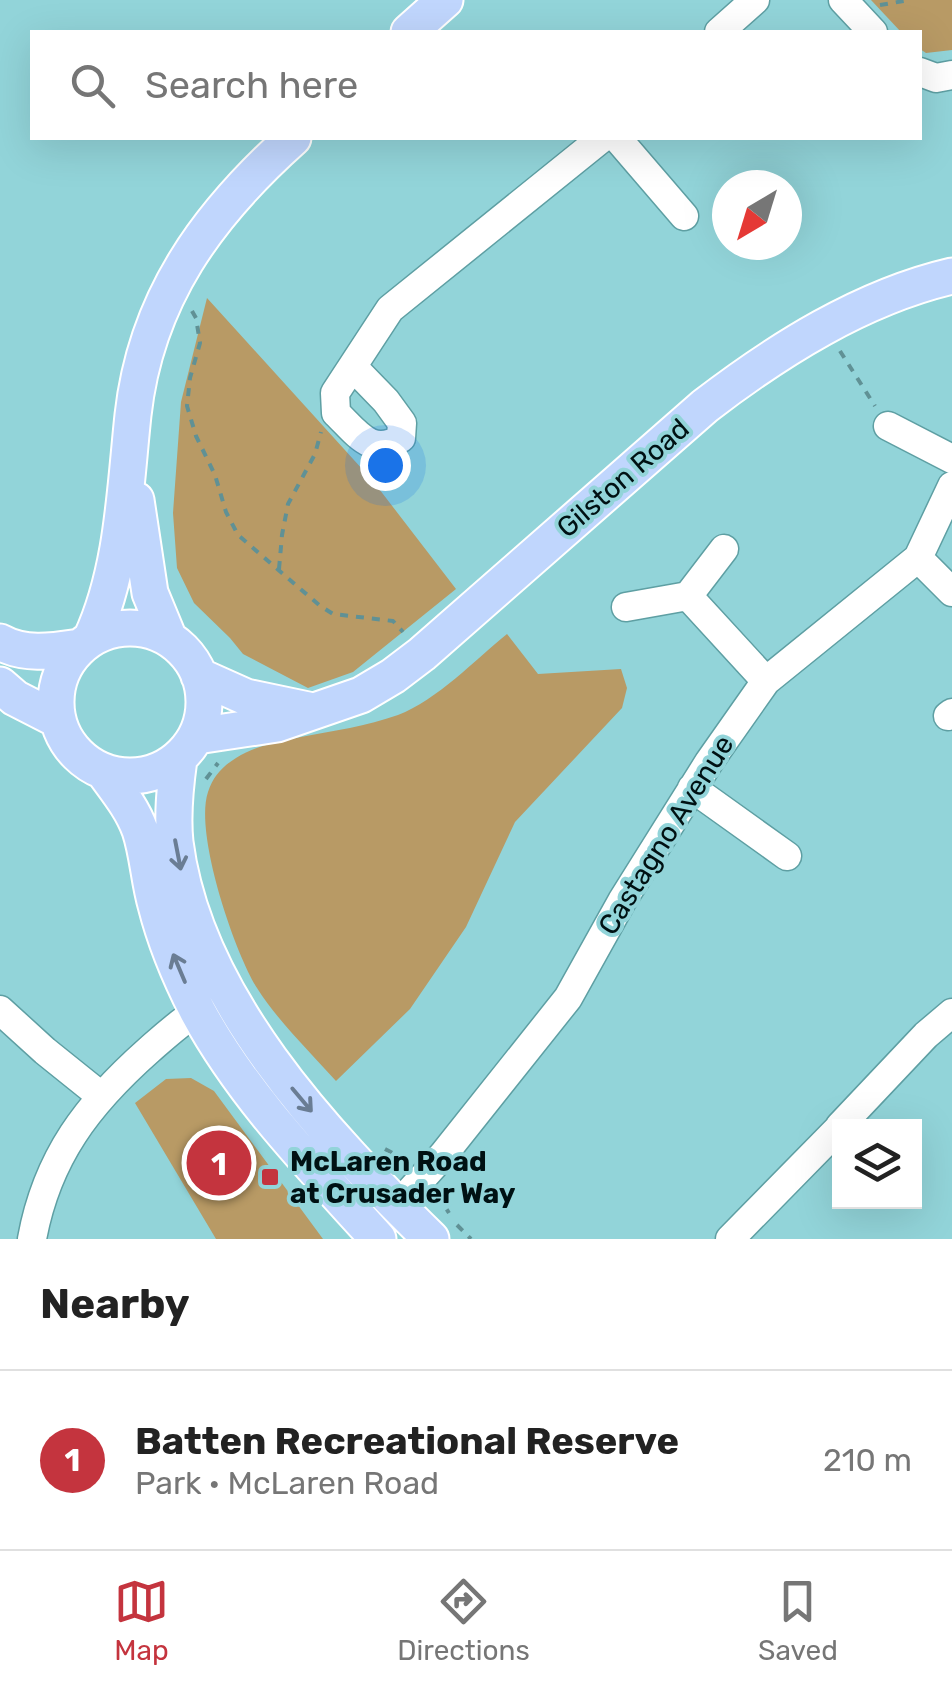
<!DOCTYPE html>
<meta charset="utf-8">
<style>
:root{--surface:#fff;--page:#f2f2f2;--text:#222;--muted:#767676;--line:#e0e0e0;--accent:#c4343e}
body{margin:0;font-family:Rubik,sans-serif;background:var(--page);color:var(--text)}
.controls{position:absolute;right:30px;bottom:30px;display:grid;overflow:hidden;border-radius:0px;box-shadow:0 10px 40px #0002}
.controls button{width:90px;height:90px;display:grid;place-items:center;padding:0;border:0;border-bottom:2px solid var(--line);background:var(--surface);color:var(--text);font:50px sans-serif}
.compass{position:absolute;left:712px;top:170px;width:90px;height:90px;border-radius:50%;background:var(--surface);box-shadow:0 10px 40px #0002;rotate:218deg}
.you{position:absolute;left:385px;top:465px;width:35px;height:35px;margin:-25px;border:8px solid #fff;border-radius:50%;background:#1a73e8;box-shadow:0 0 0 15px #1a73e833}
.badge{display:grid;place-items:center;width:65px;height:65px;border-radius:50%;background:var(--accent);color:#fff;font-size:32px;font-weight:700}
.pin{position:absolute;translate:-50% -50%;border:5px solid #fff;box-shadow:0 2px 10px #0006}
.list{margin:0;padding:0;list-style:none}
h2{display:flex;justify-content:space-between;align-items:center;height:130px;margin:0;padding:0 40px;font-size:42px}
h2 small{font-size:32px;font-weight:400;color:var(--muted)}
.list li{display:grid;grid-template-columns:65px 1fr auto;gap:30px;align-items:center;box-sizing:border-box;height:180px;padding:0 40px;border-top:2px solid var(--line)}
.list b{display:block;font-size:38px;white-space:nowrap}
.list p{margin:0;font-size:32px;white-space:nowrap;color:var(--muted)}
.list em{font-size:32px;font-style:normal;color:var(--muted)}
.icon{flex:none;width:55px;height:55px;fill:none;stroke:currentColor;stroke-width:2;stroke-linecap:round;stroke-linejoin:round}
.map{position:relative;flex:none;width:952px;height:1239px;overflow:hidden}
.search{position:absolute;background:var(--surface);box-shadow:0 10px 40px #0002;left:30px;right:30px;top:30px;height:110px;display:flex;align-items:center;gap:25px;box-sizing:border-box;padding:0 35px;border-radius:0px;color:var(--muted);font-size:38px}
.sheet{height:310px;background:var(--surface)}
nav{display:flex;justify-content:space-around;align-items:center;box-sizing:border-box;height:140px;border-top:2px solid var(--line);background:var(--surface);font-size:28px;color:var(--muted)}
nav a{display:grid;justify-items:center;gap:5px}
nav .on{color:var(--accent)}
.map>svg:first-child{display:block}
.green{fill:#b89a65}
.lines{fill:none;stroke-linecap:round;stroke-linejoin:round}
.minor-casing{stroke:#5e9fa3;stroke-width:31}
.major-casing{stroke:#fff;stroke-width:39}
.path{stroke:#609195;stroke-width:4;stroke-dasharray:8 8;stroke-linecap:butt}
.minor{stroke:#fff;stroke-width:28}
.major{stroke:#c0d6fd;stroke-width:35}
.oneway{stroke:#6a7d94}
.poi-dot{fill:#c4343e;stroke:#92d4d9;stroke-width:4}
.labels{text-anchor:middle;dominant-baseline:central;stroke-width:8;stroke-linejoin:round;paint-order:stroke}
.street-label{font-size:28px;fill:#001113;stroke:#92d4d9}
.poi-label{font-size:28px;font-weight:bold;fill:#001113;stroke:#92d4d9;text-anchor:start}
</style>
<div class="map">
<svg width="952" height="1239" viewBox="0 0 952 1239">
<rect width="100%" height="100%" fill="#92d4d9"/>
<path class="green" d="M871,0H952V50L926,53L920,49V32H901Z
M207,298L373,481L456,589L353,672L308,688L243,654L230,638L194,603L177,568L173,513L181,402Z
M507,634L538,674L621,669L627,688L622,708L515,822L466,927L410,1009L336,1081C311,1053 277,1020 257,988C234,951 194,833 208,792C213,776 223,766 236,758C257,745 278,742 301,737C333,731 367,726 398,715C437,700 475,660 507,634Z
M191,1078L214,1091L323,1239H216L135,1103L166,1079Z"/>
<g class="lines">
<g class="minor-casing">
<path id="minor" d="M843,0L873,32
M719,32L755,0
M920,72L936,78L952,75
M617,138L684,216
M353,367L386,401L402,423L401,438C372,458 356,432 336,413L335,393L390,309L602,138
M888,426L952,459
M918,558L952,592
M688,596L766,681
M626,607L688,596L724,549
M948,716L952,713
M692,788L787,856
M0,1010L45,1051L101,1096
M840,1126L926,1035L952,1013
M397,1206L443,1155L568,998L622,901L709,762L766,681L918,558L952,486
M32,1239C47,1157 88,1104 149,1050C165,1036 180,1022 198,1011
M730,1239L840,1127"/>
</g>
<g class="major-casing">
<path id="major" d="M409,32L445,0
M136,500L150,593L169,639
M56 702a74 74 0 1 1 148 0a74 74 0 1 1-148 0Z
M91,639C123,570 125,490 133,415C146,298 208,214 293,138
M0,642C25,656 53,651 80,647
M199,676L246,697L308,710
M0,685L15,698L58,720
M197,736L277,724L361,695L393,676L422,654L705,406C778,350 862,297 952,276
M179,759C175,787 172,814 175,842C195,998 324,1134 431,1239
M104,772C117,790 132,808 140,830C148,854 149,881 156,905C165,941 181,979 198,1012C244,1097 314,1168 378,1239"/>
</g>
<path class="path" d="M880,5L910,0
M192,311L196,318L200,343L190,378L187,406L196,436L215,475L226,512L238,535L319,605L333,614L393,621L403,632
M840,351L875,406
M279,569L282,535L288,504L315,454L321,432
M206,779L218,763
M385,1149L400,1157
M438,1196L449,1213
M457,1225L471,1239"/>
<use href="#minor" class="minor"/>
<use href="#major" class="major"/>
</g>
<defs><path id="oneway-shaft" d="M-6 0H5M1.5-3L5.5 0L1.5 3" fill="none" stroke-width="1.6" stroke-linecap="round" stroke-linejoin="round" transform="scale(2.5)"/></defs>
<g class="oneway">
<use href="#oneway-shaft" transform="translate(178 855) rotate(79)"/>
<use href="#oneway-shaft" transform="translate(179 968) rotate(-113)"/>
<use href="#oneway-shaft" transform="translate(302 1100) rotate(50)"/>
</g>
<rect class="poi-dot" x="260" y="1167" width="20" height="20" rx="5"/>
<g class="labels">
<g class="street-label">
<text transform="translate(623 478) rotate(-41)">Gilston Road</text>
<text transform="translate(666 835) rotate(-58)">Castagno Avenue</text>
</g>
<g class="poi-label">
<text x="290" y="1161">McLaren Road<tspan x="290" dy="32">at Crusader Way</tspan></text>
</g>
</g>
</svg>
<div class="controls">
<button><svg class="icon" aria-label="layers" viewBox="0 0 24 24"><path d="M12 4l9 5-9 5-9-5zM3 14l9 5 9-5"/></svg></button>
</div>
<svg class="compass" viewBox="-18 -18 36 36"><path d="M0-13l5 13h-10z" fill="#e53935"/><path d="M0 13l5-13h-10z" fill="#767676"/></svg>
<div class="you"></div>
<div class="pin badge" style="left:219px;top:1163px">1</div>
<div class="search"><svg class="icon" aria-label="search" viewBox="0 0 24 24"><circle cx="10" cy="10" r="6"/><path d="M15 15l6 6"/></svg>Search here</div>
</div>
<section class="sheet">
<h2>Nearby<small></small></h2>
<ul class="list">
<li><span class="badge">1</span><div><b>Batten Recreational Reserve</b><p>Park · McLaren Road</p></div><em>210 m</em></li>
</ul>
</section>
<nav>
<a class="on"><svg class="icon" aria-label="map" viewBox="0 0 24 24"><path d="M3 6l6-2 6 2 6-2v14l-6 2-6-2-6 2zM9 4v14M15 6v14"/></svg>Map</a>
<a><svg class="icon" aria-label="directions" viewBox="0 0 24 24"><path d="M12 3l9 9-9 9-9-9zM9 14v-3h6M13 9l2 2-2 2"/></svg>Directions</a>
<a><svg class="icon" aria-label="saved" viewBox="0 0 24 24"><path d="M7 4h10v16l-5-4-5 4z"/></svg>Saved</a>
</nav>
